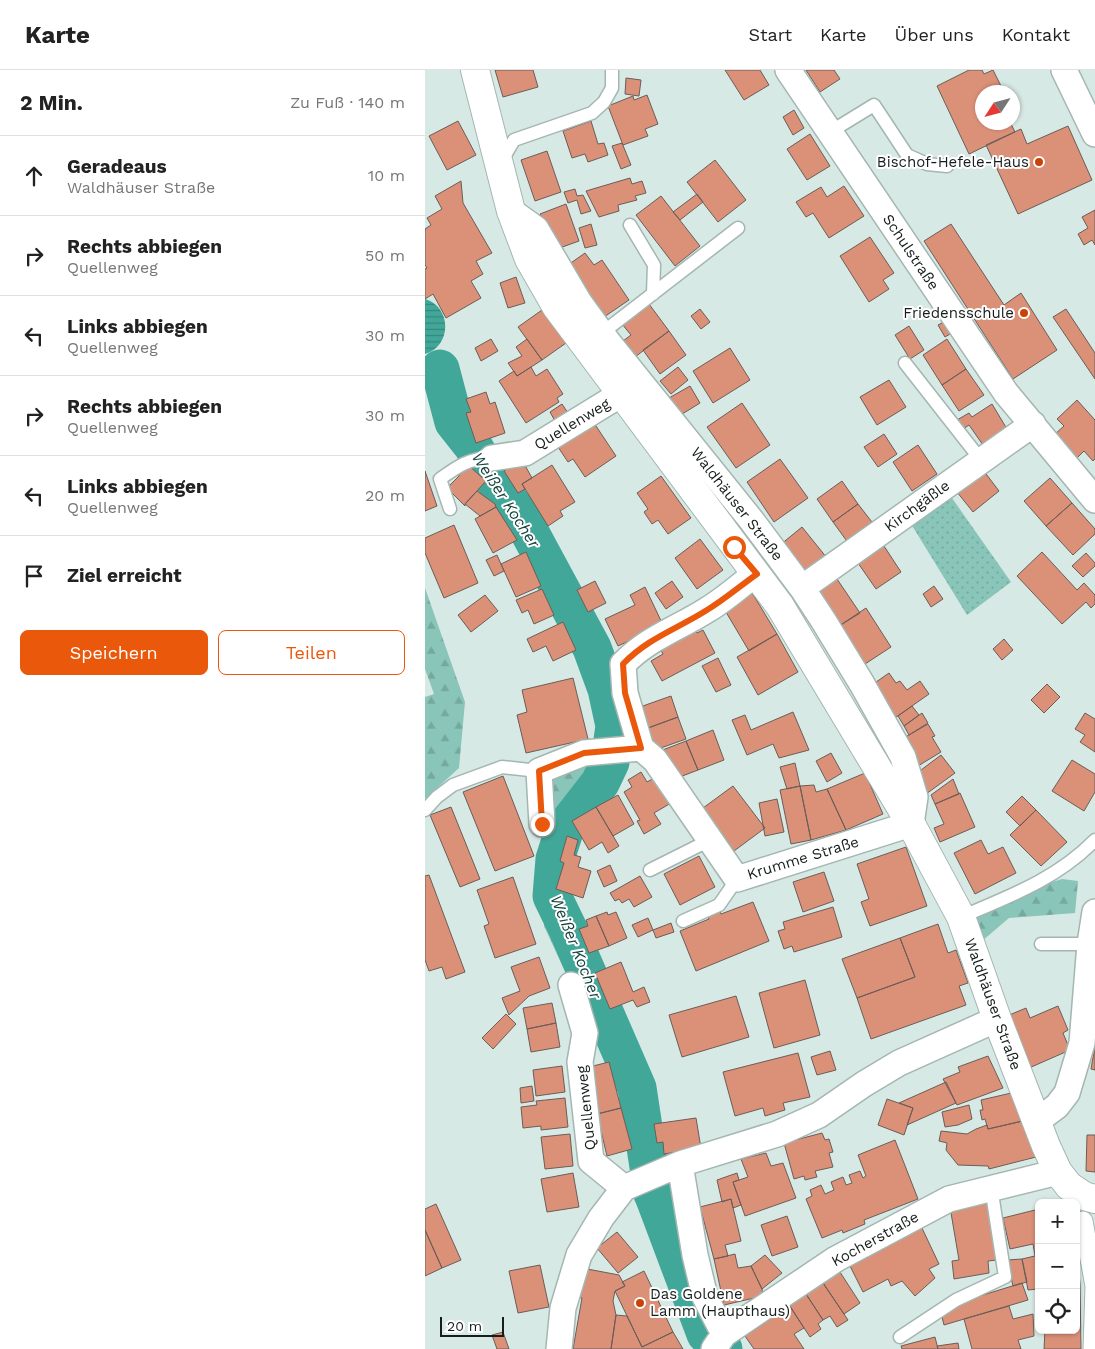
<!DOCTYPE html>
<html lang="de">
<meta charset="utf-8">
<style>
:root{--surface:#fff;--page:#f2f2f2;--text:#222;--muted:#767676;--line:#e0e0e0;--accent:#ea580c}
body{margin:0;font-family:"Work Sans",sans-serif;background:var(--page);color:var(--text)}
.controls{position:absolute;right:15px;bottom:15px;display:grid;overflow:hidden;border-radius:8px;box-shadow:0 1px 4px #0004}
.controls button{width:45px;height:45px;display:grid;place-items:center;padding:0;border:0;border-bottom:1px solid var(--line);background:var(--surface);color:var(--text);font:25px sans-serif}
.compass{position:absolute;left:550px;top:15px;width:45px;height:45px;border-radius:50%;background:var(--surface);box-shadow:0 1px 4px #0004;rotate:234deg}
.scale{position:absolute;left:15px;bottom:12px;width:64px;box-sizing:border-box;padding-left:5px;border:2px solid #161d1c;border-top:0;font-size:14px;line-height:18px;white-space:nowrap;color:#161d1c;-webkit-text-stroke:4px #fff;paint-order:stroke}
.stop{position:absolute;width:15px;height:15px;margin:-11px;border:4px solid #ea580c;border-radius:50%;background:#fff}
.stop.end{background:#ea580c;border-color:#fff;box-shadow:0 1px 5px #0008}
.list{margin:0;padding:0;list-style:none}
h2{display:flex;justify-content:space-between;align-items:center;height:65px;margin:0;padding:0 20px;font-size:21px}
h2 small{font-size:16px;font-weight:400;color:var(--muted)}
.list li{display:grid;grid-template-columns:32px 1fr auto;gap:15px;align-items:center;box-sizing:border-box;height:80px;padding:0 20px;border-top:1px solid var(--line)}
.list b{display:block;font-size:19px;white-space:nowrap}
.list p{margin:0;font-size:16px;white-space:nowrap;color:var(--muted)}
.list em{font-size:16px;font-style:normal;color:var(--muted)}
.actions{display:flex;gap:10px;padding:15px 20px}
.actions a{flex:1;padding:11px 0;border:1px solid var(--accent);border-radius:8px;text-align:center;font-size:18px;color:var(--accent)}
.actions .main{background:var(--accent);color:#fff}
.icon{flex:none;width:28px;height:28px;fill:none;stroke:currentColor;stroke-width:2;stroke-linecap:round;stroke-linejoin:round}
.map{position:relative;flex:none;width:670px;height:1279px;overflow:hidden}
header{display:flex;align-items:center;gap:30px;box-sizing:border-box;height:70px;padding:0 25px;background:var(--surface);border-bottom:1px solid var(--line)}
header strong{font-size:24px}
nav{display:flex;gap:28px;margin-inline-start:auto;font-size:18px}
main{display:flex}
aside{flex:1;background:var(--surface)}
.map>svg:first-child{display:block}
.grass{fill:url(#grass-dots)}
.forest{fill:url(#forest-firs)}
.water{fill:url(#water-rules)}
.lines{fill:none;stroke-linecap:round;stroke-linejoin:round}
.river{stroke:#41a798;stroke-width:39}
.building{fill:#db9078;stroke:#6b5d58}
.service-casing{stroke:#a4b6b2;stroke-width:15}
.pedestrian-casing{stroke:#a4b6b2;stroke-width:21}
.minor-casing{stroke:#a4b6b2;stroke-width:28}
.tertiary-casing{stroke:#a4b6b2;stroke-width:30}
.service{stroke:#fff;stroke-width:12}
.pedestrian{stroke:#fff;stroke-width:19}
.minor{stroke:#fff;stroke-width:25}
.tertiary{stroke:#fff;stroke-width:28}
.route{stroke:#ea580c;stroke-width:6}
.poi-dot{fill:#c94306;stroke:#fff;stroke-width:2}
.labels{text-anchor:middle;dominant-baseline:central;stroke-width:4;stroke-linejoin:round;paint-order:stroke}
.poi-label{font-size:15px;fill:#161d1c;stroke:#fff;text-anchor:end}
.street-label{font-size:15px;fill:#161d1c;stroke:#fff}
.water-label{font-size:16px;font-style:italic;fill:#16443d;stroke:#fff}
</style>
<header>
<strong>Karte</strong>
<nav><a>Start</a><a>Karte</a><a>Über uns</a><a>Kontakt</a></nav>
</header>
<main>
<aside>
<h2>2 Min.<small>Zu Fuß · 140 m</small></h2>
<ul class="list">
<li><svg class="icon" aria-label="ahead" viewBox="0 0 24 24"><path d="M12 20V5M6 11l6-6 6 6"/></svg><div><b>Geradeaus</b><p>Waldhäuser Straße</p></div><em>10 m</em></li>
<li><svg class="icon" aria-label="right" viewBox="0 0 24 24"><path d="M7 20v-9h11M14 6l5 5-5 5"/></svg><div><b>Rechts abbiegen</b><p>Quellenweg</p></div><em>50 m</em></li>
<li><svg class="icon" aria-label="left" viewBox="0 0 24 24"><path d="M17 20v-9H6M10 6l-5 5 5 5"/></svg><div><b>Links abbiegen</b><p>Quellenweg</p></div><em>30 m</em></li>
<li><svg class="icon" aria-label="right" viewBox="0 0 24 24"><path d="M7 20v-9h11M14 6l5 5-5 5"/></svg><div><b>Rechts abbiegen</b><p>Quellenweg</p></div><em>30 m</em></li>
<li><svg class="icon" aria-label="left" viewBox="0 0 24 24"><path d="M17 20v-9H6M10 6l-5 5 5 5"/></svg><div><b>Links abbiegen</b><p>Quellenweg</p></div><em>20 m</em></li>
<li><svg class="icon" aria-label="arrive" viewBox="0 0 24 24"><path d="M6 21V4h12l-3 4 3 4H6"/></svg><div><b>Ziel erreicht</b></div></li>
</ul>
<div class="actions"><a class="main">Speichern</a><a>Teilen</a></div>
</aside>
<div class="map">
<svg width="670" height="1279" viewBox="0 0 670 1279">
<defs>
<pattern id="grass-dots" width="8" height="8" patternUnits="userSpaceOnUse" patternTransform="scale(1.25)"><rect width="8" height="8" fill="#89c5b9"/><path d="M2 2h.1M6 6h.1" fill="none" stroke="#76a99e" stroke-width="1.8" stroke-linecap="round"/></pattern>
<pattern id="forest-firs" width="22" height="20" patternUnits="userSpaceOnUse" patternTransform="scale(1.25)"><rect width="22" height="20" fill="#89c5b9"/><path d="M5 1l3.5 6h-7zM16 11l3.5 6h-7z" fill="#76a99e"/></pattern>
<pattern id="water-rules" width="6" height="5" patternUnits="userSpaceOnUse" patternTransform="scale(1.25)"><rect width="6" height="5" fill="#41a798"/><path d="M0 2.5h6" fill="none" stroke="#35877b"/></pattern>
</defs>
<rect width="100%" height="100%" fill="#d7e9e5"/>
<path class="grass" d="M522,421L586,512L542,545L483,449Z"/>
<path class="forest" d="M0,518L40,632L34,698L0,729V627L9,624L0,599Z
M185,692L175,713L140,758L130,789L127,826L163,906L146,915L119,856L121,795L114,701Z
M637,809L653,811L650,843L584,848L550,877L542,850L614,816Z
M253,1098L290,1267L280,1269L204,1120Z"/>
<path class="water" d="M0,229C27,237 27,276 0,284Z"/>
<g class="lines">
<path class="river" d="M15,299L29,352L48,376L62,400L99,452L167,578L182,619L190,656L185,692L175,713L140,758L130,789L127,826L142,857L212,1018L228,1123L281,1264L298,1279"/>
</g>
<path class="building" d="M70,0H108L113,17L78,27Z
M300,0H335L344,15L319,30Z
M381,0H409L415,9L395,22Z
M544,0H557L559,4L568,0L579,22H558V52H585L590,62L544,84L512,16Z
M201,8L216,10L214,26L200,24Z
M222,25L233,54L220,59L223,66L198,75L183,36L208,26L209,30Z
M369,40L379,58L368,65L358,47Z
M33,51L51,85L22,100L4,66Z
M166,51L173,74L179,73L183,85L163,92L160,84L147,88L138,61Z
M643,56L667,110L593,144L561,75L596,59L602,74Z
M385,64L405,96L382,110L362,79Z
M197,73L206,95L196,99L187,76Z
M122,81L136,122L110,131L96,90Z
M290,90L321,130L293,152L262,112Z
M205,108L207,114L217,111L221,123L210,126L212,130L193,135L194,141L174,147L161,121Z
M36,111L38,133L67,183L51,191L58,204L46,211L56,228L21,248L8,224L0,229V199L2,198L0,195V159L6,155L2,148L17,139L10,126Z
M419,116L439,146L404,168L388,143L381,147L371,132L396,117L402,127Z
M150,119L152,126L158,125L166,141L156,144L152,130L143,133L139,122Z
M272,124L278,132L255,150L248,142Z
M236,126L275,176L250,196L211,145Z
M141,134L154,171L129,180L115,144Z
M670,140V175L667,170L659,175L653,164L663,158L657,147Z
M166,154L172,175L160,178L154,158Z
M526,154L579,235L596,223L632,280L588,309L499,171Z
M445,167L469,203L458,210L464,219L444,232L415,186Z
M160,183L169,195L177,190L204,230L179,247L143,195Z
M91,207L100,233L83,238L75,213Z
M224,234L244,261L210,287L198,271L206,265L197,254Z
M275,239L285,252L276,259L266,246Z
M641,239L670,283V309L628,247Z
M117,240L141,273L117,290L93,257Z
M523,250L530,261L520,267L513,255Z
M484,256L499,280L485,289L470,265Z
M244,261L261,285L235,304L218,280Z
M66,269L73,281L56,291L50,278Z
M102,269L117,290L92,306L83,293L97,286L91,277Z
M522,269L541,299L517,315L498,285Z
M305,278L325,310L288,333L268,301Z
M106,297L111,306L122,299L138,324L132,328L134,332L101,353L74,311L89,301L92,306Z
M253,297L263,310L246,324L235,311Z
M541,299L559,325L534,341L517,315Z
M464,310L481,337L452,355L435,327Z
M265,316L275,333L254,346L244,328Z
M61,322L65,334L70,332L80,363L51,373L41,343L46,342L41,329Z
M652,330L670,350V389L668,391L659,381L651,389L629,365L639,356L632,349Z
M317,333L345,375L311,398L282,357Z
M137,334L143,343L130,351L125,342Z
M567,334L582,359L558,375L544,355L538,359L532,350L544,343L547,347Z
M167,350L191,386L160,407L148,389L143,392L131,374Z
M459,364L472,384L453,397L439,377Z
M493,375L512,404L487,421L468,392Z
M355,389L383,428L349,452L322,412Z
M97,390L107,408L97,414L100,419L93,423L79,401Z
M43,395L61,411L40,434V436L22,418L34,406L36,398Z
M127,395L150,432L135,441L138,446L123,456L97,414Z
M555,396L574,421L548,442L528,417Z
M0,401L12,436L0,441Z
M236,406L266,448L243,464L233,450L227,454L219,442L223,439L212,423Z
M625,408L647,433L621,456L599,431Z
M417,411L433,434L408,452L392,429Z
M52,421L70,434L71,437L55,446L40,434Z
M647,433L670,459V464L648,485L621,456Z
M433,434L450,456L424,474L408,452Z
M71,437L92,470L68,483L50,449Z
M29,455L53,513L19,528L0,483V468Z
M377,457L402,488L379,506L355,475Z
M275,469L298,500L272,519L250,488Z
M459,476L476,502L451,519L433,493Z
M101,482L116,516L91,527L76,494Z
M617,482L652,520L659,513L670,525V534L666,538L661,532L637,554L592,506Z
M661,483L670,493V496L658,507L647,496Z
M72,485L79,501L69,506L61,490Z
M412,509L435,543L411,558L389,524Z
M170,511L181,533L163,542L152,520Z
M247,511L258,527L241,539L230,523Z
M509,516L518,529L506,537L498,524Z
M220,517L238,555L193,576L180,549L210,535L205,525Z
M117,519L129,545L109,554L103,540L97,543L91,530Z
M326,521L352,564L324,581L298,537Z
M60,525L73,541L46,562L33,545Z
M441,538L466,577L437,596L411,558Z
M138,552L151,580L128,591L121,576L108,582L102,569Z
M269,557L272,563L278,560L290,583L237,611L226,591L238,584L233,575Z
M352,564L373,602L333,625L312,587Z
M579,569L588,580L577,590L568,579Z
M293,588L306,615L291,622L277,596Z
M464,603L471,613L475,611L482,620L495,611L504,624L467,650L444,617Z
M148,608L163,669L101,683L92,645L102,642L97,620Z
M622,614L635,627L619,643L606,630Z
M246,626L253,647L223,658L215,637Z
M487,636L494,645L479,656L473,646Z
M368,642L384,680L354,688L348,674L322,685L307,650L320,645L326,660Z
M497,643L503,653L484,665L479,656Z
M660,643L670,649V682L655,672L660,665L650,659Z
M253,647L261,669L230,680L223,658Z
M503,654L510,666L507,667L516,682L493,696L477,669Z
M288,660L299,690L273,700L261,671Z
M261,671L273,700L247,710L235,681Z
M406,683L417,703L402,712L391,691Z
M516,685L530,703L501,724L488,706Z
M647,690L670,704V722L659,741L627,721Z
M370,693L375,716L362,719L355,697Z
M216,702L222,712L231,707L246,733L229,743L236,754L219,764L212,751L215,750L199,722L207,717L203,710Z
M440,703L458,744L421,760L402,719Z
M78,706L109,786L70,801L38,722Z
M528,709L534,724L510,734L506,725Z
M389,715L391,722L402,719L421,760L386,770L375,716Z
M308,716L340,758L309,781L278,738Z
M375,716L386,770L366,774L355,720Z
M535,723L550,757L515,772L509,758L519,754L510,734Z
M193,725L209,754L188,766L171,737Z
M597,726L611,740L595,756L581,742Z
M352,729L359,762L340,766L334,733Z
M26,737L55,809L35,817L5,745Z
M171,737L194,776L183,783L177,772L164,780L147,751Z
M611,740L642,772L616,796L585,765Z
M142,766L153,770L149,785L156,787L153,797L166,801L158,828L131,819L139,793L135,791Z
M556,770L563,784L578,777L591,803L550,824L529,783Z
M481,777L502,836L445,856L436,832L444,829L432,794Z
M274,786L290,817L255,835L239,804Z
M185,795L192,811L179,817L172,801Z
M399,802L409,831L378,842L368,812Z
M4,805L40,902L21,909L17,897L4,901L0,890V806Z
M215,806L227,827L209,837L204,829L197,833L194,829L190,831L185,823Z
M88,807L111,874L70,888L59,856L64,854L52,820Z
M328,832L344,871L271,901L255,861L284,849L282,844L294,839L296,844Z
M408,837L417,867L369,882L367,876L359,879L353,861L360,859L358,852Z
M182,842L183,845L191,842L202,868L184,876L171,846Z
M171,846L184,876L164,883L154,859L163,856L161,850Z
M223,848L228,860L213,867L207,855Z
M246,853L249,862L231,868L228,860Z
M513,854L523,883L531,880L543,913L534,916L541,935L446,969L432,928L490,907L475,868Z
M475,868L490,907L432,928L417,889Z
M114,887L125,918L104,926L84,945L77,928L95,921L86,897Z
M196,892L208,922L219,917L225,932L212,937L208,930L185,939L170,903Z
M380,910L395,965L349,978L334,923Z
M311,926L324,967L257,987L244,945Z
M127,933L131,953L102,959L98,938Z
M633,936L643,960L638,963L645,980L604,998L582,946L601,938L605,948Z
M81,944L91,954L68,979L57,968Z
M131,953L135,977L106,982L102,959Z
M670,976V1000L666,999Z
M405,981L411,1000L392,1005L386,987Z
M373,983L385,1027L358,1033L360,1040L340,1046L338,1038L310,1046L298,1002Z
M563,986L578,1018L532,1035L518,1009L535,1002L533,997Z
M184,992L196,1038L172,1044L160,998Z
M137,996L140,1022L111,1026L108,1000Z
M521,1012L531,1033L482,1055L488,1038L474,1033Z
M107,1016L109,1031L96,1033L95,1018Z
M595,1021L602,1050L563,1059L560,1049L557,1050L555,1040H558L556,1030Z
M140,1028L143,1057L116,1060V1056L98,1058L96,1037L112,1035L111,1031Z
M462,1029L488,1038L479,1065L453,1055Z
M544,1035L547,1049L533,1055L520,1057L517,1042Z
M196,1038L207,1079L182,1086L172,1044Z
M271,1048L276,1078L239,1084L238,1072L232,1073L229,1054Z
M602,1050L611,1087L564,1099L563,1096L533,1095L521,1080L522,1073L514,1071L516,1061L542,1064L551,1059L562,1055L563,1059Z
M397,1063L400,1070L404,1069L408,1082L404,1083L408,1097L390,1101L392,1107L380,1110L379,1106L369,1109L359,1073Z
M145,1064L148,1096L120,1099L116,1067Z
M662,1065H670V1102L661,1101Z
M470,1070L493,1129L439,1150L440,1154L418,1163L417,1160L397,1168L381,1129L387,1126L385,1120L396,1115L400,1124L409,1120L406,1112L418,1107L421,1115L427,1113L424,1105L435,1101L438,1108L441,1106L433,1085Z
M341,1083L346,1096L358,1093L371,1128L320,1146L308,1112L323,1107L316,1089Z
M148,1103L154,1137L122,1142L116,1109Z
M312,1103L314,1110L308,1112L316,1135L308,1138L306,1129L297,1132L292,1110Z
M306,1129L316,1171L300,1175L303,1186L289,1189L275,1137Z
M563,1132L572,1190L563,1191L564,1203L529,1209L527,1191L534,1190L525,1137Z
M11,1134L36,1190L17,1198L0,1160V1139Z
M614,1139V1185L610,1186L608,1174L585,1179L578,1148Z
M362,1146L373,1177L347,1186L336,1155Z
M496,1156L514,1194L504,1199L510,1208L490,1226L477,1211L466,1216L463,1209L438,1222L423,1192Z
M0,1160L17,1198L0,1206Z
M192,1162L213,1187L193,1203L172,1178Z
M652,1181L655,1214H651V1181Z
M310,1184L313,1198L326,1196L337,1219L338,1226L299,1235L289,1189Z
M340,1185L357,1203L337,1219L326,1196Z
M614,1185V1219L603,1220L597,1189Z
M597,1189L602,1212L588,1216L582,1190Z
M115,1195L124,1237L93,1243L84,1201Z
M157,1198L194,1205L200,1216L190,1221L188,1231L191,1245L186,1279H148L157,1228L152,1227Z
M413,1199L435,1233L419,1244L396,1210Z
M219,1201L248,1262L217,1277L190,1221L200,1216L197,1212Z
M396,1210L423,1250L412,1257L405,1246L398,1250L379,1221Z
M597,1213L603,1230L519,1255L516,1243L545,1229Z
M651,1214H655L656,1279H619L620,1260H651Z
M379,1221L398,1250L393,1254L396,1259L385,1267L362,1232Z
M365,1236L379,1258L369,1264L379,1279H329L320,1266Z
M584,1236L588,1249L608,1244L609,1266L593,1270L596,1279H547L539,1249Z
M191,1245L202,1246L217,1277L248,1262L258,1279H186Z
M78,1262L84,1279H72L67,1265Z
M510,1267L513,1279H477L476,1276Z
M533,1273L534,1279H513L512,1276Z"/>
<g class="lines">
<g class="service-casing">
<path id="service" d="M405,62L449,35L482,85L502,94L522,96
M76,92L89,70L167,43L179,32L187,18V0
M205,155L229,195L228,224
M177,263L313,158
M480,293L556,390
M25,439L15,409C33,396 44,388 67,388
M0,740L12,727L28,715L77,697L114,701
M225,800L285,770
M536,847C585,826 632,809 670,770
M258,851L294,835L312,809
M616,874H665
M475,1267L531,1230L580,1207L566,1117"/>
</g>
<g class="pedestrian-casing">
<path id="pedestrian" d="M658,1151L670,1216L668,1279"/>
</g>
<g class="minor-casing">
<path id="minor" d="M363,0L581,323L670,430
M639,0L670,64
M86,141L111,159L154,232L183,272L327,451L377,518L398,550L437,614L478,687L490,727L486,754L312,809L230,690L216,678
M67,388L100,383L196,324
M377,518L608,354
M216,678L200,623L198,594C223,568 252,559 282,540C299,530 315,516 331,503
M117,754L114,701L159,683L216,678
M146,915L160,963L155,992L166,1091L199,1118
M612,1051L632,1036L642,1023L657,973L665,874L670,842
M255,1094L270,1185L280,1227L299,1264
M134,1279L138,1238L154,1185L176,1148L199,1118L255,1094L352,1064L394,1045L439,1014L474,993L572,949
M289,1279L299,1264L411,1189L524,1129L633,1102"/>
</g>
<g class="tertiary-casing">
<path id="tertiary" d="M50,0L86,141L104,189L131,236L355,536L486,754L536,847L572,949L621,1076L633,1102L644,1116L659,1126L670,1129"/>
</g>
<use href="#service" class="service"/>
<use href="#pedestrian" class="pedestrian"/>
<use href="#minor" class="minor"/>
<use href="#tertiary" class="tertiary"/>
</g>
<g class="lines">
<path class="route" d="M117,754L114,701L159,683L216,678L200,623L198,594C223,568 252,559 282,540C299,530 315,516 332,504L309,477"/>
</g>
<g class="poi-dot">
<circle cx="614" cy="92" r="5"/>
<circle cx="599" cy="243" r="5"/>
<circle cx="215" cy="1233" r="5"/>
</g>
<g class="labels">
<g class="poi-label">
<text x="604" y="92">Bischof-Hefele-Haus</text>
<text x="589" y="243">Friedensschule</text>
<text x="225" y="1224" text-anchor="start">Das Goldene<tspan x="225" dy="17">Lamm (Haupthaus)</tspan></text>
</g>
<g class="street-label">
<text transform="translate(486 182) rotate(56)">Schulstraße</text>
<text transform="translate(147 354) rotate(-31)">Quellenweg</text>
<text transform="translate(312 434) rotate(52)">Waldhäuser Straße</text>
<text transform="translate(492 436) rotate(-36)">Kirchgäßle</text>
<text transform="translate(378 788) rotate(-17)">Krumme Straße</text>
<text transform="translate(568 934) rotate(70)">Waldhäuser Straße</text>
<text transform="translate(161 1038) rotate(-96)">Quellenweg</text>
<text transform="translate(450 1169) rotate(-29)">Kocherstraße</text>
</g>
<g class="water-label">
<text transform="translate(81 430) rotate(57)">Weißer Kocher</text>
<text transform="translate(151 877) rotate(68)">Weißer Kocher</text>
</g>
</g>
</svg>
<div class="controls">
<button>+</button>
<button>−</button>
<button><svg class="icon" aria-label="locate" viewBox="0 0 24 24"><circle cx="12" cy="12" r="6"/><path d="M12 2v4M12 18v4M2 12h4M18 12h4"/></svg></button>
</div>
<svg class="compass" viewBox="-18 -18 36 36"><path d="M0-13l5 13h-10z" fill="#e53935"/><path d="M0 13l5-13h-10z" fill="#767676"/></svg>
<div class="scale">20 m</div>
<div class="stop" style="left:309px;top:477px"></div>
<div class="stop end" style="left:117px;top:754px"></div>
</div>
</main>
